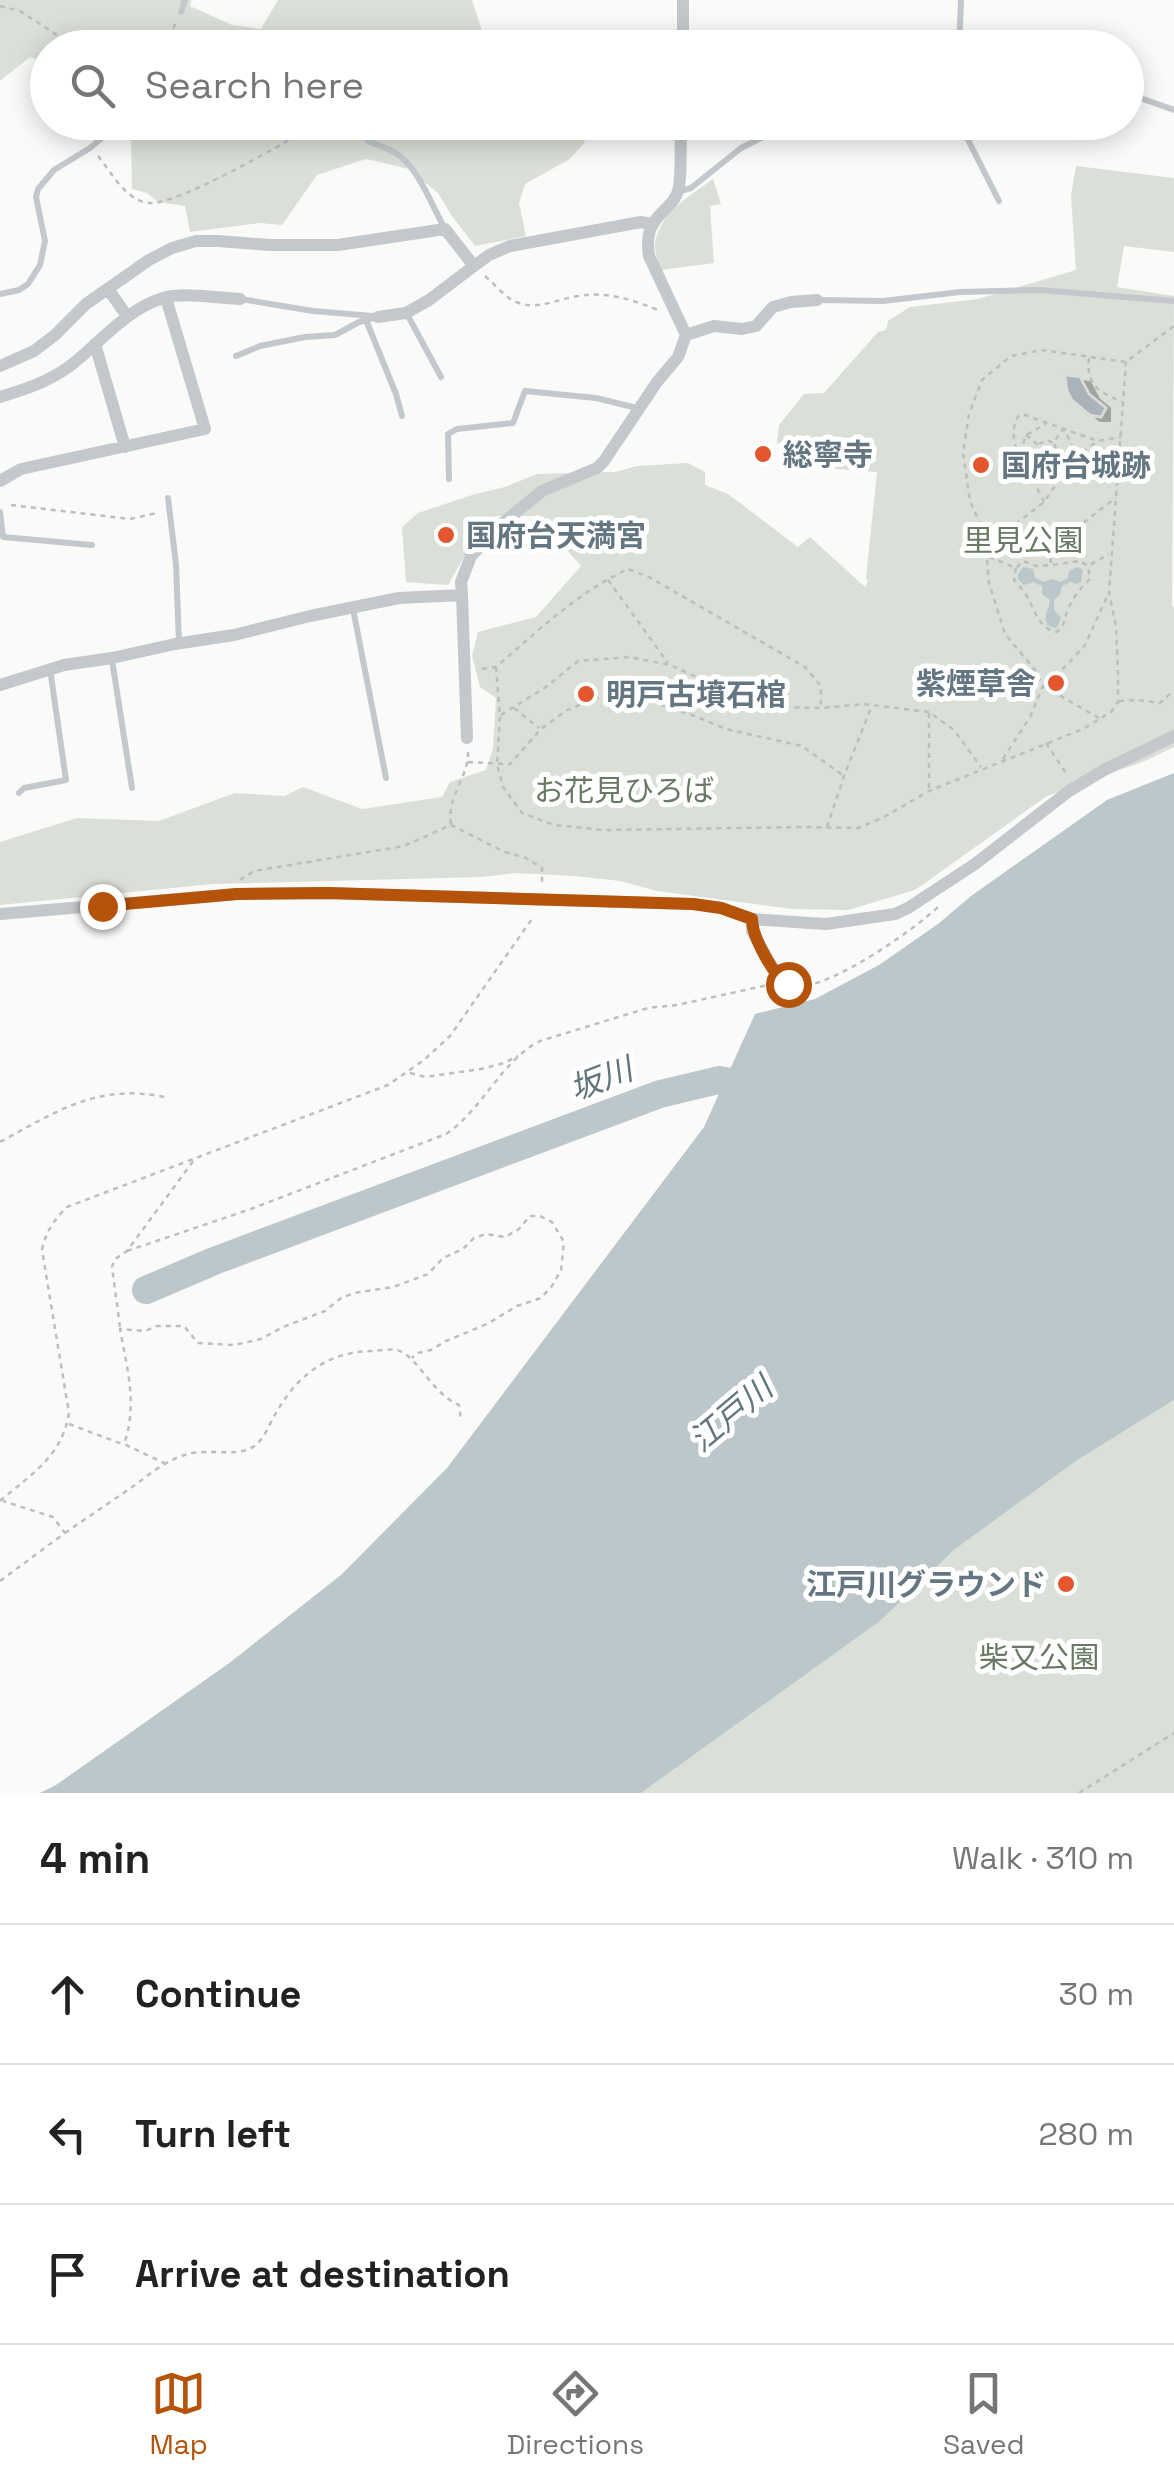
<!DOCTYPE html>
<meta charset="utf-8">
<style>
:root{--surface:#fff;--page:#f2f2f2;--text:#222;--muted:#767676;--line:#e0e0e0;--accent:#b45309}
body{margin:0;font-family:"Space Grotesk","Noto Sans JP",sans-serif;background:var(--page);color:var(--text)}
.stop{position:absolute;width:30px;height:30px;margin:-22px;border:8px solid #b45309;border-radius:50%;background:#fff}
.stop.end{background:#b45309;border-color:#fff;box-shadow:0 2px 10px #0008}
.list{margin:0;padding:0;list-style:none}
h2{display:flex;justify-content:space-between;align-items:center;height:130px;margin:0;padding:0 40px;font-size:42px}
h2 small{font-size:32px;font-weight:400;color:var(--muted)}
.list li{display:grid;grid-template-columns:65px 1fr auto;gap:30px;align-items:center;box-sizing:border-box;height:140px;padding:0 40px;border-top:2px solid var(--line)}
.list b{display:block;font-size:38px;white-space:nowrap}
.list em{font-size:32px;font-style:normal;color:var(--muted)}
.icon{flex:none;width:55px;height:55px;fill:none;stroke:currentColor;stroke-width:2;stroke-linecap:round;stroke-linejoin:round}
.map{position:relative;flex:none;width:1174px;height:1793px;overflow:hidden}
.search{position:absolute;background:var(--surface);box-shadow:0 5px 25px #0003;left:30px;right:30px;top:30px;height:110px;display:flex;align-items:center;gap:25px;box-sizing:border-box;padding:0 35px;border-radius:55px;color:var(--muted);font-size:38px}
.sheet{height:550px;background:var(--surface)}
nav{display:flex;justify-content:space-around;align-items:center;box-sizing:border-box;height:140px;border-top:2px solid var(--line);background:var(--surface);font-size:28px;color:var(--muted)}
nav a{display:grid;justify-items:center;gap:5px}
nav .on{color:var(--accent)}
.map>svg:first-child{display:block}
.green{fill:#dadfd7}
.water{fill:#bbc7cb}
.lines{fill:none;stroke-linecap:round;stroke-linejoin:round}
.river{stroke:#bbc7cb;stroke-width:28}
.building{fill:#aab3b9;stroke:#dcdcda;stroke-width:2.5;filter:url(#shadow)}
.path{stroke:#bbbfc2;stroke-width:2.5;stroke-dasharray:5 5;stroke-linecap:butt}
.lane{stroke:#c3c8cc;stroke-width:6}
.street{stroke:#c3c8cc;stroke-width:12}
.route{stroke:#b45309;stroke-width:12}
.poi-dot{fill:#e4572e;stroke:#fff;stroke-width:4}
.labels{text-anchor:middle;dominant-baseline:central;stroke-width:10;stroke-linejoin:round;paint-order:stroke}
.poi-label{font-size:30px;font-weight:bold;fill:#657683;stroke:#fff;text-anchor:start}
.park-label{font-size:30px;fill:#687a64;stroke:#fff}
.water-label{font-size:32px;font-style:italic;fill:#60757c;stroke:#fff}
</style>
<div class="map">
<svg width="1174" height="1793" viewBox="0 0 1174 1793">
<defs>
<filter id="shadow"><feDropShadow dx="10" dy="5.5" stdDeviation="0" flood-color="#0004"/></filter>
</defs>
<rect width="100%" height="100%" fill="#fafaf8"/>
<path class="green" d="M0,0H191L190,6L232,25L261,29L278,0H472L483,34L518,47L48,48L47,63L30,57L0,81Z
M575,122L585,142L570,159L525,184L519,203L526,236L475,246L452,216L438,193L409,169L366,159L317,175L282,225L259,223L190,232L185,206L158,202L147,193L132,189L131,134L123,123Z
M1076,166L1174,178V252L1124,246L1117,287L1174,296L1172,606L1174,607V747L1145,761L1047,796L915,890L848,910L792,909L657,891L620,881L575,876L516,873L481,877L213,884L0,905V842L77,818L159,821L235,793L284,796L303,787L362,809L442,797L450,782L486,770L493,748L496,698L480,687L472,656L478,632L536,617L581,566L554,535L535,533L544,523L538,516H496L469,548L448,585L406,582L402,527L418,513L472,495L505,487L537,474L615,472L637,466L688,463L705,472V485L728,494L798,547L810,537L865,587L868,581L866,578L877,472L837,469L816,463L777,443L779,425L804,394L824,393L878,332L886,330L888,321L910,307L978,299L1076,270L1071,195Z
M713,179L721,204L710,206L714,263L661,270C659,263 655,254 655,246C657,214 690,196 713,179Z
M1174,1400V1793H641L880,1621L954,1550L1076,1461Z"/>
<path class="water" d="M1023,567L1033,569L1035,578L1044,582L1052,579L1060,582L1068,578L1069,571L1077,567L1083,570L1081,582L1077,584L1071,582L1062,586L1060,594L1054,600V610L1061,618L1058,626L1055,628L1047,625C1043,616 1049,609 1050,600L1042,594V586L1033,582L1024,585L1018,579V574Z
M1174,773V1400L1076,1461L954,1550L880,1621L641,1793H40L56,1785L228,1664L341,1575L447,1468L704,1127L755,1014L815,999L879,965L938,924L971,896L1107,800Z"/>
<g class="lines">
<path class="river" d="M146,1290L214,1261L660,1094L719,1080L761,1087"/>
</g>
<path class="building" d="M1065,375L1080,377L1089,394L1106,408L1101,417L1090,415L1072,400L1067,390Z"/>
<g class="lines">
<path class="path" d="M0,6L20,11L77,48
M168,48L176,20
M98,156C111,172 126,201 149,203C176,206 284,143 312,127L355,136
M485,276C495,284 504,297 516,302C538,311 556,299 579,296C606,291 633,300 658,310
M1089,358C1086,384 1098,393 1122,401
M1026,435L1038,445L1036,454L1039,460L1029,472L1041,478L1061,476
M1039,444L1047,440L1053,443L1063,429L1071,442L1074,457
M1054,444L1057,451L1055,458L1068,468
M1020,453L1026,435L1046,424
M1044,502C1033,476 1001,443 1019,415H1025L1098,441
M11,505L130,519L157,513
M987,534L1017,523L1044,502L1074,458L1098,441L1121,437
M987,535C1021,540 1053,543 1083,523C1094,515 1104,506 1116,498
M989,557L1016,568L1023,561L1036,566L1051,565L1050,538
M1053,565L1080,561L1088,566L1109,554
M1016,568L1014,580C1017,584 1022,588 1025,593C1035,609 1037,628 1057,632C1066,624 1064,619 1068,609C1073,598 1081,587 1090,579L1088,566
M608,580L668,663
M496,667L500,716L497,764L503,787L522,813L554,825L603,830L805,827L858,828L884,817L929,791L1083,729L1111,712L1118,702V675L1116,626L1109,593L1126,362
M482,669L496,667C538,631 578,592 628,569L649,577L805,667L821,686V706
M1119,701L1138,700L1160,703L1174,690
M514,708L539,728
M929,713V790
M501,715L546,687L578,661L630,657L670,665L737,695L774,707L821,708L864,704L929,712L954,730L981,767
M1099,718L1043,686L1068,664L1085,645L1107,597
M1046,743L1066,773
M1003,759L1030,717L1043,686L1035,670L1005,634L989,583L985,535L970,501L963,453L969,414L982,380L1011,356L1042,350L1126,362L1174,326
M468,762L510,764L541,729L567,710L608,694L652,702L692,715L726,729L802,746L844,776
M451,824C447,794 469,778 468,751
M827,827L844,776L871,708
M240,880L254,871L404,846L451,825L505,852L526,858L542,868V883
M786,983C790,984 798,987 802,986C836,984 914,930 939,906
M410,1073L425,1077L481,1069L504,1063L518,1056
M0,1142C59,1110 100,1082 169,1098
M127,1251L251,1209L446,1134C483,1109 502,1060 540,1041L648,1008L677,1005L768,985
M120,1327L112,1267L115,1259L127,1251L194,1160
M69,1424L122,1444
M166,1464L124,1444C138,1405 127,1368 120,1329L145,1331L157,1326H184L198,1343L234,1345L261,1339L283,1327L325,1311L341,1298L354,1293L393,1287L428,1274L443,1258L463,1249L474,1238L486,1234L505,1237L519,1229L530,1216H540L552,1222L564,1242L561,1270L552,1286L541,1298L517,1306L487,1324L446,1341L431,1350L418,1353L412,1358
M0,1501C31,1474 62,1457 69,1413L42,1250C46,1231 54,1220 67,1207L388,1085L424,1060L450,1036L534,916
M65,1533C88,1517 112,1501 135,1485C151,1473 168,1459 188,1454C207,1449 233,1456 249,1449C263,1444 269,1424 276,1413C298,1374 329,1351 374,1351C381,1350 391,1349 397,1350C418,1356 432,1394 459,1405L461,1421
M0,1581L65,1533L53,1517L3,1501
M1079,1793L1174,1733"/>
<path class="lane" d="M181,12L185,0
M959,48L961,0
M1126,93L1174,110
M959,122L999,201
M368,141C378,145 390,149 399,155C420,172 431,204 444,227
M680,191L691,188L741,148L792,122
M0,294L19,290L28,284L40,265L45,241L36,197L38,189L54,170L90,148L113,128
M241,299L313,311L372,316
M817,300L883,301L960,292L1040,290L1174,301
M407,314L441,377
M366,320L396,394L402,416
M236,356L260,346L305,337L335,335L359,322L377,317
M449,479L448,434L457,429L513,423L525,391L596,398L637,408
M168,498L176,564L179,642
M0,512L3,537L92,545
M353,609L386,778
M112,660L132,788
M19,793L24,788L66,780L50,669"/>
<path class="street" d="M683,0V48
M108,289L127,316
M378,317L406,313L429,300L474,266
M686,335L714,326L742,329L756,326L773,307L791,302L817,300
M95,344L125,447
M0,366L34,351L55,335L86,304L149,260L172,248L196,241H219L269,245H338L445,229L474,266L489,255L510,246L641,222L651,224
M0,397C26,389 48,382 70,366C101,342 125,310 163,298C184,292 218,298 240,299
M0,481L21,469L205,429L166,298
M462,595L467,738
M0,685L64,665L112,658L175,644L234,635L310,616L399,598L462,595L461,582L471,556L503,523L542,491L597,468L604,461L657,382L678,357L686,335L649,256C642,212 674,214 679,187C682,166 680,143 681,122
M0,914L237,894L328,893L693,904L721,908L752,919L780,921L826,924L895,914L908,908L975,864L1069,791L1104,770L1174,736
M752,919V931L775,972"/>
</g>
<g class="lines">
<path class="route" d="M102,906L237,894L328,893L693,904L721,908L752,919C752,936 773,976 788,984"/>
</g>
<g class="poi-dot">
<circle cx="763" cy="454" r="10"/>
<circle cx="981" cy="465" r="10"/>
<circle cx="446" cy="535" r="10"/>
<circle cx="1056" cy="683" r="10"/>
<circle cx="586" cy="694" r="10"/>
<circle cx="1066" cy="1584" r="10"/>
</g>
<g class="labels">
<g class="poi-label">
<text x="783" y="454">総寧寺</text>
<text x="1001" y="465">国府台城跡</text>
<text x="466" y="535">国府台天満宮</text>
<text x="1036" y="683" text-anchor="end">紫煙草舎</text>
<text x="606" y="694">明戸古墳石棺</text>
<text x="1046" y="1584" text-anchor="end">江戸川グラウンド</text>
</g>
<g class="park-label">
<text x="1023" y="540">里見公園</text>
<text x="624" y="790">お花見ひろば</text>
<text x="1039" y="1657">柴又公園</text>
</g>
<g class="water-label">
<text transform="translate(601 1079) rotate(-21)">坂川</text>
<text transform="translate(731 1414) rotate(-40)">江戸川</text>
</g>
</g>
</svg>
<div class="stop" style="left:788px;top:984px"></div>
<div class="stop end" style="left:102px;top:906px"></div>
<div class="search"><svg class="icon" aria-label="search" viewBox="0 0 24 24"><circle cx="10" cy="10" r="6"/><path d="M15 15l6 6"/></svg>Search here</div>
</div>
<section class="sheet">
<h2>4 min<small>Walk · 310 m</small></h2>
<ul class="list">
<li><svg class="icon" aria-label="ahead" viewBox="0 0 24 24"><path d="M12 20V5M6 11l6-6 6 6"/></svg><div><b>Continue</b></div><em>30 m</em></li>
<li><svg class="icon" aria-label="left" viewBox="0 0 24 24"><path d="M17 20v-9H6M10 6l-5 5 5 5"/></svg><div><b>Turn left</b></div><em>280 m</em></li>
<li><svg class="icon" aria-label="arrive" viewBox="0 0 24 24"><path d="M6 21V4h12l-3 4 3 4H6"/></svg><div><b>Arrive at destination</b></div></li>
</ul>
</section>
<nav>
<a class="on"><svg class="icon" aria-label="map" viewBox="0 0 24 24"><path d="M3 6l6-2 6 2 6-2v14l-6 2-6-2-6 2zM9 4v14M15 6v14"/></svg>Map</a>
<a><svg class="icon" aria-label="directions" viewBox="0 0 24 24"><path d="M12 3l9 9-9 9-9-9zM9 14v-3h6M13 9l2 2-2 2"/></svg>Directions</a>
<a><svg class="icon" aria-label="saved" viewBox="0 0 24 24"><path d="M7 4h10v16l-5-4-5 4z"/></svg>Saved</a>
</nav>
